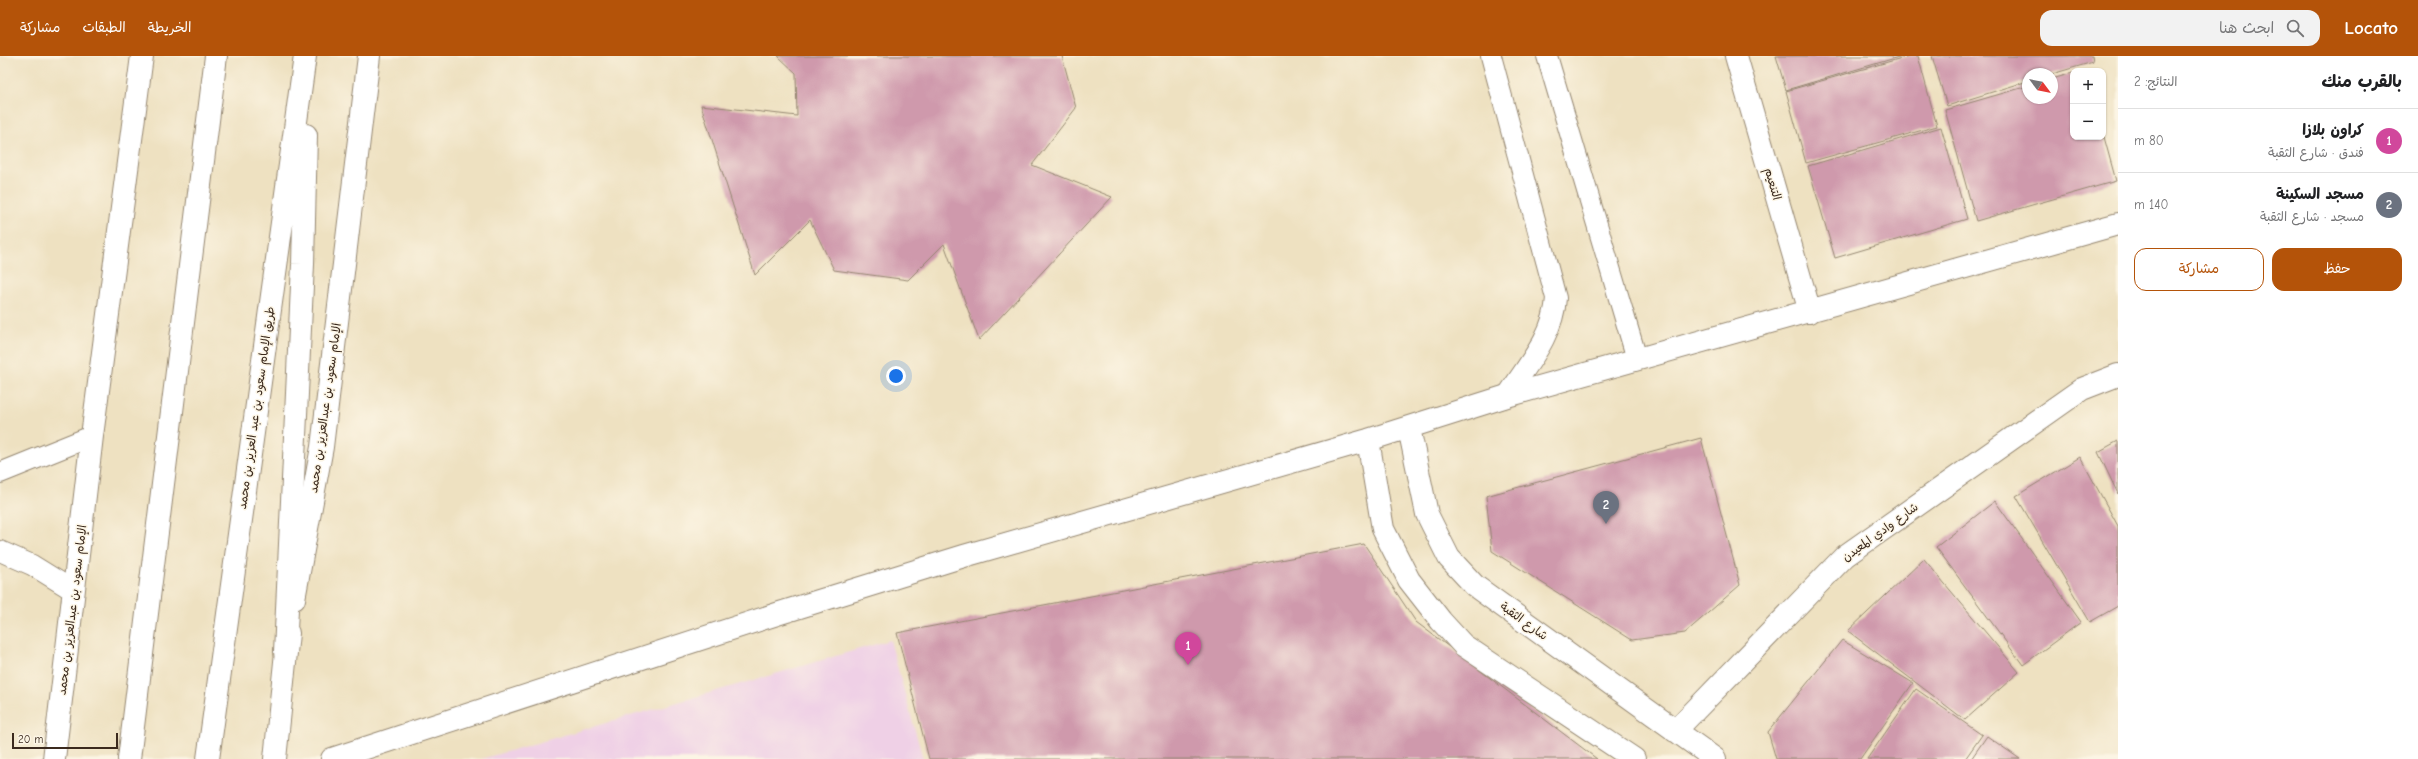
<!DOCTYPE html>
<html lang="ar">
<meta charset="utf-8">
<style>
:root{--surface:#fff;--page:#f2f2f2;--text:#202124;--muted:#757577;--line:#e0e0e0;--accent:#b45309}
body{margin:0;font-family:"Comic Neue","Playpen Sans Arabic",sans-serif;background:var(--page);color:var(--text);direction:rtl}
.controls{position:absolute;right:12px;top:12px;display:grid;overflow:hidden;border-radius:8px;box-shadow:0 1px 3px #0004}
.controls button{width:36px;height:36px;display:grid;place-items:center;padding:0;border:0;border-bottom:1px solid var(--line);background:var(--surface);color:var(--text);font:20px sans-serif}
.compass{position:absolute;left:2022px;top:12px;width:36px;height:36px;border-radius:50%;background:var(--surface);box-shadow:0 1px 3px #0004;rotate:122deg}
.scale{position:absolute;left:12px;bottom:10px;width:106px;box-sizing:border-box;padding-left:4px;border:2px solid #3b2a1e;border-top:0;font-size:11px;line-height:14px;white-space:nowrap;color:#3b2a1e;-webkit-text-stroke:3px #fcf5e5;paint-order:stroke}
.you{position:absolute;left:896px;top:320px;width:14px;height:14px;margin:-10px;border:3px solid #fff;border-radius:50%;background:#1a73e8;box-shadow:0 0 0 6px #1a73e833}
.badge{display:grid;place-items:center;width:26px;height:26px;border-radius:50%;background:var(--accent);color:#fff;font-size:13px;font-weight:700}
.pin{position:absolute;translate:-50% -33px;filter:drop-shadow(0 1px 2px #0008)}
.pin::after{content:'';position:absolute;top:21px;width:14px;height:12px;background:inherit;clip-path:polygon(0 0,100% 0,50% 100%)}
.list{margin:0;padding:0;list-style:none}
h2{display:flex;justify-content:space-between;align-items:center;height:52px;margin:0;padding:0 16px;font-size:17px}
h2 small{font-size:13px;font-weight:400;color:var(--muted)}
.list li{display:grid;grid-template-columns:26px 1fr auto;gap:12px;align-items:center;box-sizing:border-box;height:64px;padding:0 16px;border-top:1px solid var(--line)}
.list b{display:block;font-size:15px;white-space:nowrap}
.list p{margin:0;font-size:13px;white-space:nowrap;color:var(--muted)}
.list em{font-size:13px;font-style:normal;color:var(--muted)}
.actions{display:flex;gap:8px;padding:12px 16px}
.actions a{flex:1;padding:9px 0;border:1px solid var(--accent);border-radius:12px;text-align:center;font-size:14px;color:var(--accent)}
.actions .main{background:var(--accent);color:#fff}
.icon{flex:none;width:22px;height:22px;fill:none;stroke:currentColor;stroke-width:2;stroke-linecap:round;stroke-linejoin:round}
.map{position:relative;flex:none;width:2118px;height:703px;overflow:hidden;direction:ltr}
header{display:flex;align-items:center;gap:24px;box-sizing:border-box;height:56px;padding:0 20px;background:var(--accent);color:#fff}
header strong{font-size:19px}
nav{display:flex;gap:22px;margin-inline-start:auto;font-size:14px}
.search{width:280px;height:36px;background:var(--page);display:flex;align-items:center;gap:10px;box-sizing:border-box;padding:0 14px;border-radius:12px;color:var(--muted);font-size:15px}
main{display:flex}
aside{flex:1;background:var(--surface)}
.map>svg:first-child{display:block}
.built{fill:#efd0e6}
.building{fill:#cf99ac}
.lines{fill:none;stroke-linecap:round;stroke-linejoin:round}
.service-casing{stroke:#948670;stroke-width:22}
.minor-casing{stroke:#948670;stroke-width:24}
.secondary-casing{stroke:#948670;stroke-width:24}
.primary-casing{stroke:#948670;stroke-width:24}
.service{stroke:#fff;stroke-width:20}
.minor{stroke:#fff;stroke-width:22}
.secondary{stroke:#fff;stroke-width:22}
.primary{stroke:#fff;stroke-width:22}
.labels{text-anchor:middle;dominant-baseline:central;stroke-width:3;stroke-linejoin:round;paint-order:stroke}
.street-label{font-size:12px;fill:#3b2a1e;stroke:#fcf5e5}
</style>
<header>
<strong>Locato</strong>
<div class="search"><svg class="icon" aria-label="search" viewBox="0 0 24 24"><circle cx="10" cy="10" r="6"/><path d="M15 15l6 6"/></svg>ابحث هنا</div>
<nav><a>الخريطة</a><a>الطبقات</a><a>مشاركة</a></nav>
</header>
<main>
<aside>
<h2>بالقرب منك<small>النتائج: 2</small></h2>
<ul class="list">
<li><span class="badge" style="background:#d1479c">1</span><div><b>كراون بلازا</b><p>فندق · شارع الثقبة</p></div><em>80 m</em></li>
<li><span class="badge" style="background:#6b7280">2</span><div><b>مسجد السكينة</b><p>مسجد · شارع الثقبة</p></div><em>140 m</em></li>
</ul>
<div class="actions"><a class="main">حفظ</a><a>مشاركة</a></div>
</aside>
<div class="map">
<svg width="2118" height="703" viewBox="0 0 2118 703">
<rect width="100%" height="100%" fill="#fcf5e5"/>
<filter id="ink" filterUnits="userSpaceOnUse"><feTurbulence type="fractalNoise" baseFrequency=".025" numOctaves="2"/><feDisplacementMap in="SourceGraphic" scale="8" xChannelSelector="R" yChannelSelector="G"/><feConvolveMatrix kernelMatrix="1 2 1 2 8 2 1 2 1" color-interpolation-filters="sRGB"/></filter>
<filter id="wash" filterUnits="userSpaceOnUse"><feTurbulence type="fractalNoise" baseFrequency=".012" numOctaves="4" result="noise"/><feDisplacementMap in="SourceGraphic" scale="16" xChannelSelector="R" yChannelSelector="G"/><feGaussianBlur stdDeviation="0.9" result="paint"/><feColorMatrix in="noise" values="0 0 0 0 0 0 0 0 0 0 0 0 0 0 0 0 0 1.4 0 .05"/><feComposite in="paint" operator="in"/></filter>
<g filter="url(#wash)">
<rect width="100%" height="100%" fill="#eee1c1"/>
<path class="built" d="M890,584L923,703H481L737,629Z"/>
<g id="blocks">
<path class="building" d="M778,0H1062L1076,52L1032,109L1112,141L979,284L944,188L908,224L834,214L810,164L755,219L701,49L797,60L796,17Z
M1776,0H1902L1786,34Z
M1909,0H1918L1937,70L1806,107L1786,35Z
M1932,0H2092L2093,6L2052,18H2028V25L1947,50Z
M2073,17V81H2104L2116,125L1976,165L1945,54L2028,30V42H2052V23Z
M1941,71L1967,163L1835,202L1808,110Z
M1701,382L1740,529L1685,577L1632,584L1492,495L1486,440Z
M2118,385V438L2098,396Z
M2080,401L2118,470V550L2090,566L2016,440Z
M1995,445L2081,566L2023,609L1936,491Z
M1364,488L1416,566L1597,703H929L897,577Z
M1924,503L2019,616L1965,664L1848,575Z
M1842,584L1913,627L1860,703H1776L1768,676Z
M1916,633L1982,679L1965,703H1867Z
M1987,680L2020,703H1971Z"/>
</g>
</g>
<g filter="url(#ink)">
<use href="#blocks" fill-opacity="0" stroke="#948670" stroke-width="1"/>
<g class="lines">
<g class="service-casing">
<path id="service" d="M1491,0L1556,242C1554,279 1527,309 1507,340
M1547,0L1637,303
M0,417L92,380
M0,495L32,509L74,535"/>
</g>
<g class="minor-casing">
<path id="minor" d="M1736,0L1810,256
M1409,372L1427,458L1449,502L1475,530L1715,703
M1368,384L1383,473L1409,524L1441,565L1463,589L1634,703
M1675,675L1845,500L2082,333L2118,319
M332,703L780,557L964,500L1368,384L1507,340L2118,168"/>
</g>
<g class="secondary-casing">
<path id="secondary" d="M294,543L322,391L369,0
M54,703L92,380L142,0
M129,703L216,0
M275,703L288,577"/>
</g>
<g class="primary-casing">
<path id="primary" d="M285,596L303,208L306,79
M208,703L305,0"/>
</g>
<use href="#service" class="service"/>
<use href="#minor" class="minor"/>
<use href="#secondary" class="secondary"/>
<use href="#primary" class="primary"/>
</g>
</g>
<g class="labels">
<g class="street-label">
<text transform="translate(1773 128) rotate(74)">التنعيم</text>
<text transform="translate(256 352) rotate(-82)">طريق الإمام سعود بن عبد العزيز بن محمد</text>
<text transform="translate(325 352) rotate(-82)">الإمام سعود بن عبدالعزيز بن محمد</text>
<text transform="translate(1880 476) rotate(-36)">شارع وادي المعيدن</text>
<text transform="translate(72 554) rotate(-83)">الإمام سعود بن عبدالعزيز بن محمد</text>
<text transform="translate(1524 565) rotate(36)">شارع الثقبة</text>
</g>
</g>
</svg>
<div class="controls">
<button>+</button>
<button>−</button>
</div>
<svg class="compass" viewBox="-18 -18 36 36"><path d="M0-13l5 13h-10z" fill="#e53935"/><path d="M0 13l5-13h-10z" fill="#757577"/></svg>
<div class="scale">20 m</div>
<div class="you"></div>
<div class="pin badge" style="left:1188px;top:609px;background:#d1479c">1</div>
<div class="pin badge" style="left:1606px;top:468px;background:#6b7280">2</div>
</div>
</main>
